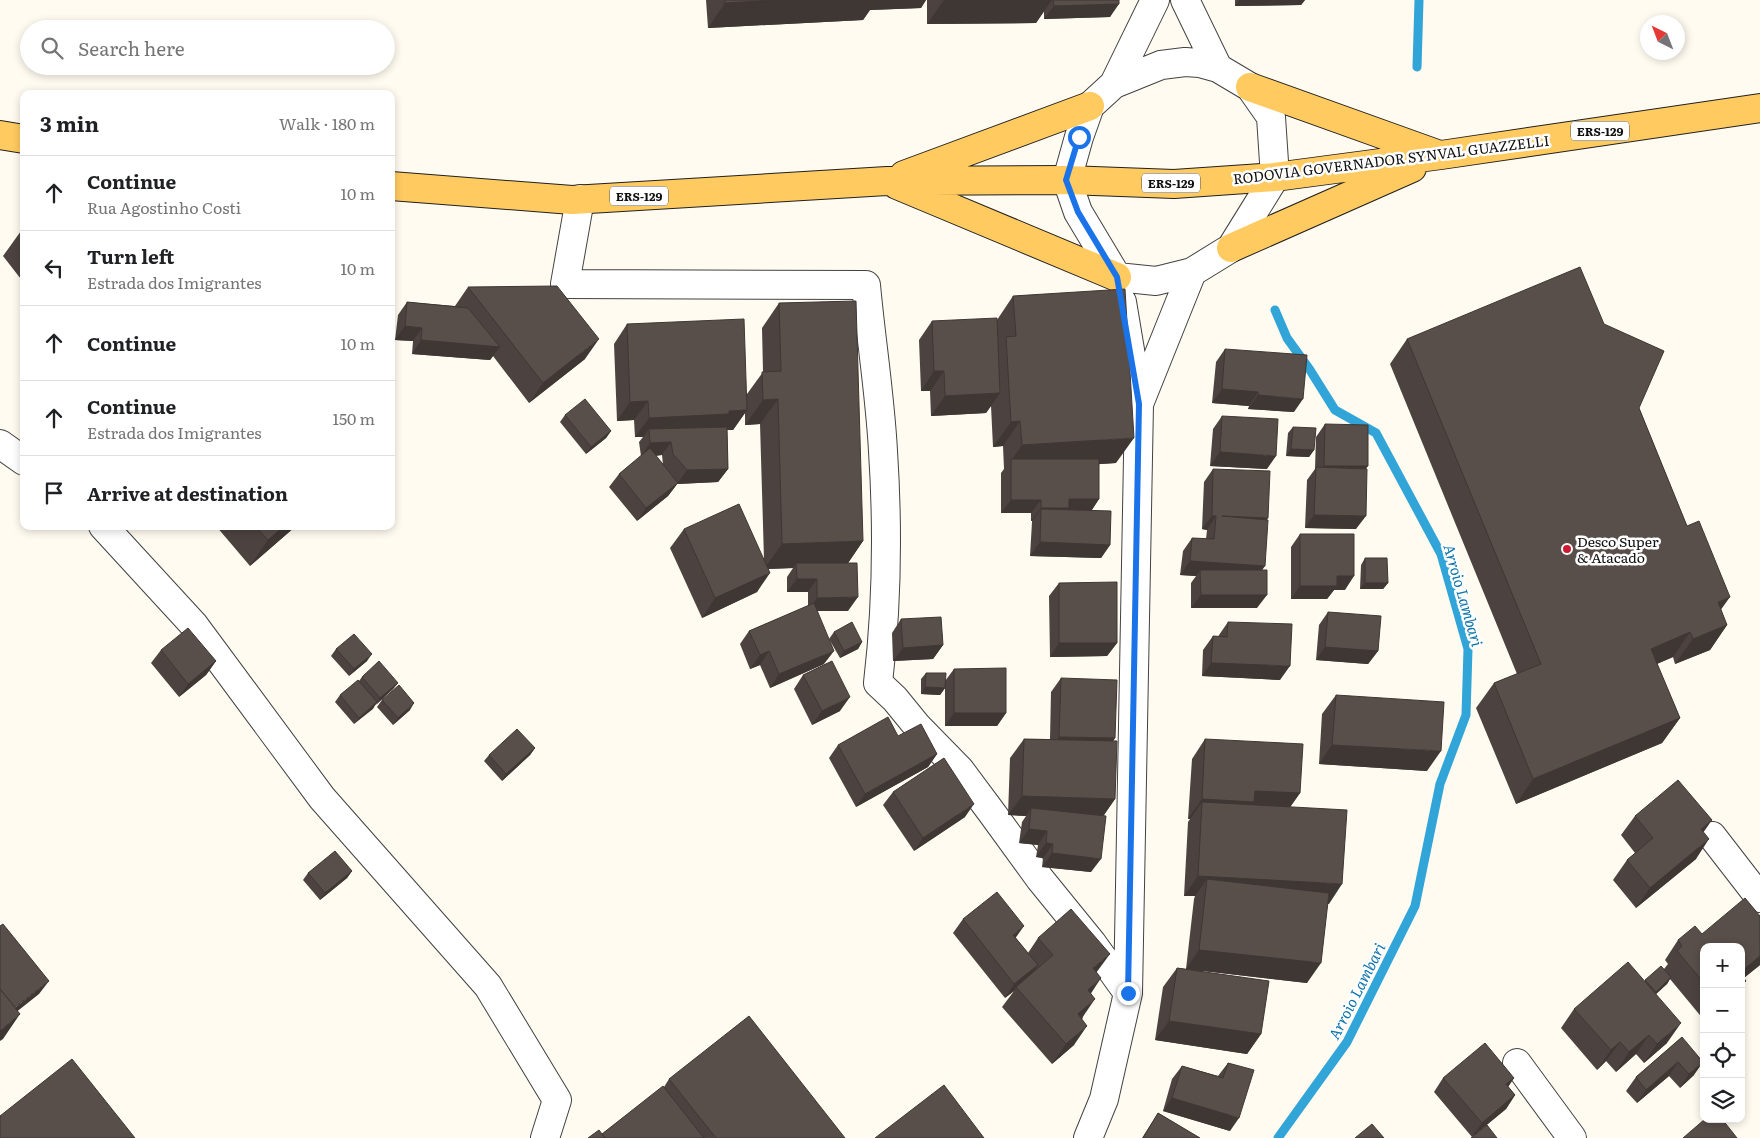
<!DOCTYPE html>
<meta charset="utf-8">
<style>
:root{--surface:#fff;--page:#f2f2f2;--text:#202124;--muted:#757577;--line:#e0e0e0}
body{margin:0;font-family:Literata,serif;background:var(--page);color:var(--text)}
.controls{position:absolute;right:15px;bottom:15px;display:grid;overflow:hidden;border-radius:10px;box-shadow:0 2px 8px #0003}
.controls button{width:45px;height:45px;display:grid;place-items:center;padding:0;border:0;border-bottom:1px solid var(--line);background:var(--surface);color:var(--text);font:25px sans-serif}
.compass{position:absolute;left:1640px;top:15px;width:45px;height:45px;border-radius:50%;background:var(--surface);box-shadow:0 2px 8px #0003;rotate:318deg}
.stop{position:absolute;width:15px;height:15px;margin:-11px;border:4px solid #1a73e8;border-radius:50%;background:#fff}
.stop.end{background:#1a73e8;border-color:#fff;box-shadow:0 1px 5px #0008}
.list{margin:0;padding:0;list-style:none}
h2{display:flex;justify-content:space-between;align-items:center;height:65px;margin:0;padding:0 20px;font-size:21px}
h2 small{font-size:16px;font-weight:400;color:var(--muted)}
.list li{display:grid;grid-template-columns:32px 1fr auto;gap:15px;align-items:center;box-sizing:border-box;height:75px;padding:0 20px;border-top:1px solid var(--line)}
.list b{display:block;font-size:19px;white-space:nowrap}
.list p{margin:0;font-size:16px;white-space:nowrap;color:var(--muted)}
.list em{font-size:16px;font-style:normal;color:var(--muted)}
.icon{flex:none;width:28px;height:28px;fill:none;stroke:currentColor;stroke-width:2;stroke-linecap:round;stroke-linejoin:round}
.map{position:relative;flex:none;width:1760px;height:1138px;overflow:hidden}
.search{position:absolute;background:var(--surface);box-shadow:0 2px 8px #0003;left:20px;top:20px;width:375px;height:55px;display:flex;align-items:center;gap:12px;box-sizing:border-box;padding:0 18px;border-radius:28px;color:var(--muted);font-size:19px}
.panel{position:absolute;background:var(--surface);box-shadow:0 2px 8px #0003;left:20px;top:90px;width:375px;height:440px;border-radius:10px}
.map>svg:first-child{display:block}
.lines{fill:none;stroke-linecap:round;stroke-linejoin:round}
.stream{stroke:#31a4d8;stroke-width:9}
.minor-casing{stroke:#424242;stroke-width:30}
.major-casing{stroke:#202020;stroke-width:30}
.minor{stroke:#fff;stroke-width:28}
.major{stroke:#ffca60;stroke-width:28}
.wall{fill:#4c4340;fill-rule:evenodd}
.shaded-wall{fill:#3e3734}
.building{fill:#584e4a;stroke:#3e3734}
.route{stroke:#1a73e8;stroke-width:6}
.poi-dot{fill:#ca1b33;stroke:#fff;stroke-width:2}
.labels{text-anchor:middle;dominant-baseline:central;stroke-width:5;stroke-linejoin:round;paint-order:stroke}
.shield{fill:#fff;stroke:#575757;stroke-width:1}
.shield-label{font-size:12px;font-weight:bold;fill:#0f0f0f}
.street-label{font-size:14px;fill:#0f0f0f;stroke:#fff}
.poi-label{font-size:14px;fill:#0f0f0f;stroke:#fff;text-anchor:start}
.water-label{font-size:15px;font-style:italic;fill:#0d74ab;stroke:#fff}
</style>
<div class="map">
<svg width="1760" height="1138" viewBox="0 0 1760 1138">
<rect width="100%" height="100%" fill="#fffbf0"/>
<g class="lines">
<path class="stream" d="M1417,67L1419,0
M1275,310L1287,338L1310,370L1335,410L1376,433L1441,554L1468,649L1466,715L1440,784L1415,906L1347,1042L1278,1138"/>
<g class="minor-casing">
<path id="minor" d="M1185,0L1218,68
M1114,84L1161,65L1185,62L1200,63L1218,68L1250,87L1271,117L1275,177L1231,248L1192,272L1156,281L1117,277L1078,212L1067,180L1079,137L1090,106L1114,84L1155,0
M580,199L565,284L866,285C871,340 880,395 883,451C888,528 887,606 878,683L895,699L917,726L960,770L992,813L1040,879L1092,943L1128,993
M1139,404L1192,272
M0,444L24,461
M103,526L194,625L322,798L488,986L557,1100L545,1138
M1712,836L1760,898
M1517,1063L1572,1138
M1088,1138L1104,1099L1128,993L1139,404L1122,302"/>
</g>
<g class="major-casing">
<path id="major" d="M1250,87L1437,154
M0,135L24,139
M904,175L1090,106
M897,185L1117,277
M391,186L572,200L887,181L1067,180L1174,184L1275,177L1441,155L1760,108
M1231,248L1412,168"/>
</g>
<use href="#minor" class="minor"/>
<use href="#major" class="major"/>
</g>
<path class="wall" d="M706,0H926L921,8L870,10L863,20L708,28Z
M927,0H1119L1110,17L1044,19V11L1036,23L927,24Z
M1235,0H1305L1301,5L1235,6Z
M21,231L24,232V283L3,256Z
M468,287L585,359L529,403L493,356L490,360L412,354L413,341L395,340L398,315L407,302L455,306Z
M1013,296L1116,463L1099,464V499L1091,511L1110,545L1101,558L1030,556L1032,522V521H1031V513H1001V473L1004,469L1003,446L993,447L991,406L986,413L931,416L930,391H921L919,340L932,321L997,320Z
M779,303L863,541L848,563V611H817L824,664L770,688L760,665L750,669L740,644L749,631L808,606V592H787V577L793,568L769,569L757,592L702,618L670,548L684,529L764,559L760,424L745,425V413L733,430H727L728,469L718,482L677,484L668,496L637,521L609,487L619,474L641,456L639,442L643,437H635L634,420L617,421L614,344L627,324L747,394L763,372L762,328ZM662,455L663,465L656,456Z
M1407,339L1639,408L1727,625L1710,650L1675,664L1673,657L1657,664L1680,718L1662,743L1516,804L1476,708L1494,683L1517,674L1390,364Z
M1225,349L1294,412L1248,409L1249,406L1212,403L1216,362Z
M565,415L611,431L606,438L586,454L560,422Z
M1222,416L1267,469L1210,466L1213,429Z
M1325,424L1366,469L1356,529L1305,528L1307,480L1315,469L1316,437Z
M1293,427L1314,450L1309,457L1286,456L1288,433Z
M1213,469L1267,520L1262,570L1257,608H1191V583L1196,576L1180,575L1183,551L1192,538L1206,539L1207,530L1202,529L1204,482Z
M216,526H296L250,566Z
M1300,534L1345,590H1334L1327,599H1291V547Z
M1365,558L1388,583L1383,589H1360L1361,565Z
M1059,583L1117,643L1107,656L1050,657L1049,596Z
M1328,612L1378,651L1368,664L1316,660L1319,625Z
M901,619L943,645L933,659L893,661L892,633Z
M1228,622L1280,680L1202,676L1203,650L1213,636L1218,637L1219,635Z
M834,632L862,642L858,649L840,658L829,639Z
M336,649L367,661L349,676L331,656Z
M161,650L216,661L206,675L179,697L151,663Z
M954,669L1006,713L997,726H945V688L940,695L921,694V679L926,673L945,681Z
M803,675L840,711L812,725L794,689Z
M362,677L398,683L393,689L354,724L335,702L340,695L359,681Z
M1061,678L1115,738L1113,741L1115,799L1103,816L1091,872L1042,867L1043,858L1036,857L1038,845L1019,843L1022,822L1026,816L1008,815L1010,758L1024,739H1050L1051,692Z
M1336,695L1427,771L1319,764L1322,714Z
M382,700L410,710L393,725L377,707Z
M898,736L937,754L928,767L856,807L829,758L838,745Z
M1205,739L1300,793L1290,807L1329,904H1328L1307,983L1203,971L1261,1034L1247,1054L1155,1040L1163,987L1177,968L1186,969L1194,899L1195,896H1184L1188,822L1190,819H1188L1192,759Z
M535,748L530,755L502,781L484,761L489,755Z
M893,792L965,817L914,851L883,805Z
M1635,816L1703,832L1696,859L1636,908L1613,880L1627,860L1635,853L1621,835Z
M352,871L347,878L320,900L303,880L308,873Z
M1760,916V965L1744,978L1704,947V1020L1670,979L1667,984L1655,994L1667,1043L1644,1063L1636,1054L1616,1072L1606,1061L1597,1070L1561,1028L1574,1009L1644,982L1645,980L1664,969L1668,964L1665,960L1678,940L1702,934Z
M963,919L1016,938L1028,953L1038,938L1097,973L1074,1045L1052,1064L1002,1007L1014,991L1005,998L953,933Z
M1682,1037L1694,1075L1680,1088L1669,1076L1637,1103L1626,1091L1636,1077Z
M1228,1063L1230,1131L1163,1111L1172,1079L1182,1066L1218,1076Z
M1443,1078H1514L1508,1087L1515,1095L1506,1109L1472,1137L1434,1092Z
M669,1079L845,1138H588L602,1134L664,1087Z
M1158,1113L1200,1138H1142Z"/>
<path class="shaded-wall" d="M778,0H926L921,8L870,10L863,20L708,28L725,3Z
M944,0H1052L1036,23L927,24Z
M1239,0H1305L1301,5L1235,6Z
M1119,4L1110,17L1044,19L1054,6Z
M405,326L422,328L413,341L395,340Z
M599,339L585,359L529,403L543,383Z
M421,340L500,347L490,360L412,354Z
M934,371H944L930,391H921Z
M1222,389L1258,392L1249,406L1212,403Z
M1000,393L986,413L931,416L945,396Z
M1258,395L1303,399L1294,412L1248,409Z
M778,399L760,424L745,425L763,400Z
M648,401L634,420L617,421L630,402Z
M747,410L733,430H718L649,429L643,437H635L649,418L729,411Z
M1020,421L1003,446L993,447L1011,422Z
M611,431L606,438L586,454L591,447Z
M1134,438L1116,463L1011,470V461L1022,445Z
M671,442L662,455L641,456L650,443Z
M1291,449L1314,450L1309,457L1286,456Z
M1220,452L1276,456L1267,469L1210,466Z
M1324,466H1368L1358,480L1316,477Z
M728,469L718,482L677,484L687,470Z
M678,483L668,496L637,521L646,508Z
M1069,499H1099L1090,513L1041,509L1032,521H1031L1041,508Z
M1011,500H1041L1031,513H1001Z
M1314,515L1366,516L1356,529L1305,528Z
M1212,516H1216L1207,530L1202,529Z
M1222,516L1268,518L1259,531Z
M284,526H296L250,566L268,540Z
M863,541L846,566L796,563L793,568L764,569L782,544Z
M1040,542L1110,545L1101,558L1030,556Z
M1190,561L1265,566L1255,580L1200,570L1196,576L1180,575Z
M770,573L757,592L702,618L715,598Z
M1337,576H1354L1345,590H1334L1327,599H1291L1300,586Z
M797,579H817L808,592H787Z
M1365,583H1388L1383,589H1360Z
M1201,595H1267L1257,608H1191Z
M858,597L848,611H808L817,598Z
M1730,597L1712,622L1718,602Z
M1727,625L1710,650L1675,664L1693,639Z
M1690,632L1673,657L1633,674L1651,649Z
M862,642L858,649L840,658L844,651Z
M1059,643H1117L1107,656L1050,657Z
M943,645L933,659L893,661L903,648Z
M1325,647L1378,651L1368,664L1316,660Z
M769,651L760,665L750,669L760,655Z
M834,651L824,664L770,688L779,674Z
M372,654L367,661L349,676L354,669Z
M216,661L206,675L179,697L188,684Z
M1211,663L1290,666L1280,680L1202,676Z
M398,683L393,689L376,705L380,698Z
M925,687L945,688L940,695L921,694Z
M850,697L840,711L812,725L822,711Z
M377,702L373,709L354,724L359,718Z
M414,703L410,710L393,725L398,718Z
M954,713H1006L997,726H945Z
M1680,718L1662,743L1516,804L1533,779Z
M1059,737L1115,738L1106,752L1050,750Z
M1332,745L1441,751L1427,771L1319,764Z
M535,748L530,755L502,781L506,774Z
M937,754L928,767L856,807L865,794Z
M1255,791L1300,793L1286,813L1202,802L1190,819H1188L1202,799Z
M1022,796L1115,799L1102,818L1031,808L1026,816L1008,815Z
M974,804L965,817L914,851L923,838Z
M1712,820L1698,840L1701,829Z
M1029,829L1047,831L1038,845L1019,843Z
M1709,839L1696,859L1636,908L1650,888Z
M1046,843L1053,844L1043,858L1036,857Z
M1052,853L1101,859L1091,872L1042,867Z
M352,871L347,878L320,900L325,893Z
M1198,876L1342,884L1329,904L1205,897L1207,879L1195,896H1184Z
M1024,926L1014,940L1013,935Z
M1199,950L1321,963L1307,983L1186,969Z
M1110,954L1096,973L1093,968Z
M1760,956V965L1741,980V972Z
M1038,965L1029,979L1016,987L1014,991L1005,998L1014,984Z
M1671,977L1667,984L1651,999L1656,992Z
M1101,978L1088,998V990Z
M49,981L39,994L0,1025L8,1013Z
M1095,999L1082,1018L1078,1014Z
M20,1014L3,1039L0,1041V1031Z
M1169,1021L1261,1034L1247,1054L1155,1040Z
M1681,1023L1667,1043L1644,1063L1657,1044Z
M1087,1026L1074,1045L1052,1064L1066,1044Z
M1649,1035L1636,1054L1616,1072L1629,1052Z
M1620,1042L1606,1061L1597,1070L1611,1050Z
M1678,1062L1669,1076L1637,1103L1646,1090Z
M1703,1062L1694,1075L1680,1088L1689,1074Z
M1514,1078L1505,1091L1506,1084Z
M1515,1095L1506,1109L1472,1137L1482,1123Z
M1172,1098L1239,1118L1230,1131L1163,1111Z"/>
<path class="building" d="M725,0H778L725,3Z
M1053,0H1119V4L1054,6Z
M1580,267L1604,324L1664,351L1639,408L1687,526L1699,521L1730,597L1718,602L1727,625L1693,639L1690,632L1651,649L1680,718L1533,779L1494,683L1541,664L1407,339Z
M557,286L599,339L543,383L468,287Z
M1125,289L1134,438L1022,445L1020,421L1011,422L1006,337L1016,336L1013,296Z
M856,301L863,541L782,544L778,399L763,400L762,372L781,371L779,303Z
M407,302L468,308L500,347L421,340L422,328L405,326Z
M997,318L1000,393L945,396L944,371H934L932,321Z
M744,319L747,410L729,411V414L649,418L648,401L630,402L627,324Z
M1225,349L1307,355L1303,399L1258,395V392L1222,389Z
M585,399L611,431L591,447L565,415Z
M1222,416L1278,419L1276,456L1220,452Z
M1325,424L1368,425V466H1324Z
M727,427L728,469L687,470L673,454L671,442L650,443L649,429Z
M1293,427L1316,428L1314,450L1291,449Z
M650,448L678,483L646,508L619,474Z
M1011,459H1099V499H1069V508H1041V500H1011Z
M1316,467L1367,469L1366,516L1314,515Z
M1213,469L1270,471L1268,518L1222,516L1268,520L1265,566L1190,561L1192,538L1214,539L1216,516H1212Z
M739,504L770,573L715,598L684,529Z
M1041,509L1111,511L1110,545L1040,542Z
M255,526H284L268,540Z
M1300,534H1354V576H1337V586H1300Z
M1365,558H1387L1388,583H1365Z
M796,563H857L858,597L817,598V579H797Z
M1200,570H1267V595H1201Z
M1117,582V643H1059V583Z
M814,603L834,651L779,674L769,651L760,655L749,631Z
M1328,612L1381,616L1378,651L1325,647Z
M941,617L943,645L903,648L901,619Z
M852,622L862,642L844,651L834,632Z
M1228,622L1292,624L1290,666L1211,663L1213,636L1227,637Z
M188,628L216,661L188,684L161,650Z
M354,634L372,654L354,669L336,649Z
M379,661L398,683L380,698L362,677Z
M832,661L850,697L822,711L803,675Z
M1006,668V713H954V669Z
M926,673H946L945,688L925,687Z
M1061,678L1117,680L1115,738L1059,737Z
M358,680L377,702L359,718L340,695Z
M399,685L414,703L398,718L382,700Z
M1336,695L1444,702L1441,751L1332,745Z
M888,717L898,736L921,724L937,754L865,794L838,745Z
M517,729L535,748L506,774L489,755Z
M1024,739L1117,741L1115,799L1022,796Z
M1205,739L1303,744L1300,793L1255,791L1254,802L1202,799Z
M944,758L974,804L923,838L893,792Z
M1678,780L1712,820L1701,829L1709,839L1650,888L1627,860L1653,838L1635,816Z
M1202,802L1347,810L1342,884L1198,876Z
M1031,808L1106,816L1101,859L1052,853L1053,844L1046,843L1047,831L1029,829Z
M335,851L352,871L325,893L308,873Z
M1207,879L1329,893L1321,963L1199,950Z
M997,892L1024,926L1013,935L1038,965L1014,984L963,919Z
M1745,898L1760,916V956L1741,972V947H1704V983L1677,951L1682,946L1678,940L1695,926L1702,934Z
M1071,909L1110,954L1093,968L1101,978L1088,990L1095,999L1078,1014L1087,1026L1066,1044L1016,987L1053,955L1038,938Z
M3,924L49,981L15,1007L0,989V926Z
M1628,962L1681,1023L1657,1044L1649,1035L1629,1052L1620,1042L1611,1050L1574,1009Z
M1661,966L1671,977L1656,992L1645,980Z
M1177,968L1269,981L1261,1034L1169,1021Z
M1741,975L1746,981L1741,985Z
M0,989L20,1014L0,1031Z
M749,1016L845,1138H716L669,1079Z
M1682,1037L1703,1062L1689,1074L1678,1062L1646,1090L1636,1077Z
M1485,1043L1514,1078L1506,1084L1515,1095L1482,1123L1443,1078Z
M72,1059L135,1138H0V1116Z
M1228,1063L1254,1070L1239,1118L1172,1098L1182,1066L1223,1078Z
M944,1085L984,1138H875Z
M663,1086L704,1138H605L602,1134Z
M1158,1113L1200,1138H1143Z
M1705,1119H1722L1737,1138H1683Z
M1372,1124L1384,1138H1355Z
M1487,1125L1497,1138H1471Z
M599,1130L605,1138H588Z"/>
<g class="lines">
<path class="route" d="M1079,137L1066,180L1078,212L1117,277L1139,404L1128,993"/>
</g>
<circle class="poi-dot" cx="1567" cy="549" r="5"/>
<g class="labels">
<g class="shield">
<rect x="1571" y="121.5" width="58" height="19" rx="4"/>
<rect x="1142" y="173.5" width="58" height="19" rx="4"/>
<rect x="610" y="186.5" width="58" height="19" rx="4"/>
</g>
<g class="shield-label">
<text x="1600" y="131">ERS-129</text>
<text x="1171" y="183">ERS-129</text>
<text x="639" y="196">ERS-129</text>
</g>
<g class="street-label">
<text transform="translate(1391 159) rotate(-7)">RODOVIA GOVERNADOR SYNVAL GUAZZELLI</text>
</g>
<g class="poi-label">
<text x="1577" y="541">Desco Super<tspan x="1577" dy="16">&amp; Atacado</tspan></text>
</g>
<g class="water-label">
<text transform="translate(1464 595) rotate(74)">Arroio Lambari</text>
<text transform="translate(1356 991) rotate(-63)">Arroio Lambari</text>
</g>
</g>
</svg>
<div class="controls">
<button>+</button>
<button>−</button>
<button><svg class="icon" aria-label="locate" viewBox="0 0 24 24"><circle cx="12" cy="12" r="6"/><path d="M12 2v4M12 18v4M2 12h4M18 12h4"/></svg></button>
<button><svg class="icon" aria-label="layers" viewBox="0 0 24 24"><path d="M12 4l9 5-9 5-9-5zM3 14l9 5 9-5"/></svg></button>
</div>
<svg class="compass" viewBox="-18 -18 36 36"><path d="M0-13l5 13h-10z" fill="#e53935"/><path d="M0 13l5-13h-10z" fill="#757577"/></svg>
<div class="stop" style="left:1079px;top:137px"></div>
<div class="stop end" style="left:1128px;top:993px"></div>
<div class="search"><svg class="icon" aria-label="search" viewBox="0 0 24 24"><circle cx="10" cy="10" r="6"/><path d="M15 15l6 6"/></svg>Search here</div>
<section class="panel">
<h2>3 min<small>Walk · 180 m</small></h2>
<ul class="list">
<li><svg class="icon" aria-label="ahead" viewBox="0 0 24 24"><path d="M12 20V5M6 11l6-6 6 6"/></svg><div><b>Continue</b><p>Rua Agostinho Costi</p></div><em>10 m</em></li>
<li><svg class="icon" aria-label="left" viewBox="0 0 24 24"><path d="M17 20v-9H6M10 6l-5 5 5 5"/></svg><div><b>Turn left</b><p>Estrada dos Imigrantes</p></div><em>10 m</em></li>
<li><svg class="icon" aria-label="ahead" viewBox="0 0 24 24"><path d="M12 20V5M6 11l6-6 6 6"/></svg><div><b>Continue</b></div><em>10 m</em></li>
<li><svg class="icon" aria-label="ahead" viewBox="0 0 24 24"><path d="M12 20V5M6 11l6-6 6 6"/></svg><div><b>Continue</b><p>Estrada dos Imigrantes</p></div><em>150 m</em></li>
<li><svg class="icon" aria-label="arrive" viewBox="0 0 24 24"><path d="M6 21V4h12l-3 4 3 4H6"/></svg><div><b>Arrive at destination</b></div></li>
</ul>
</section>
</div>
